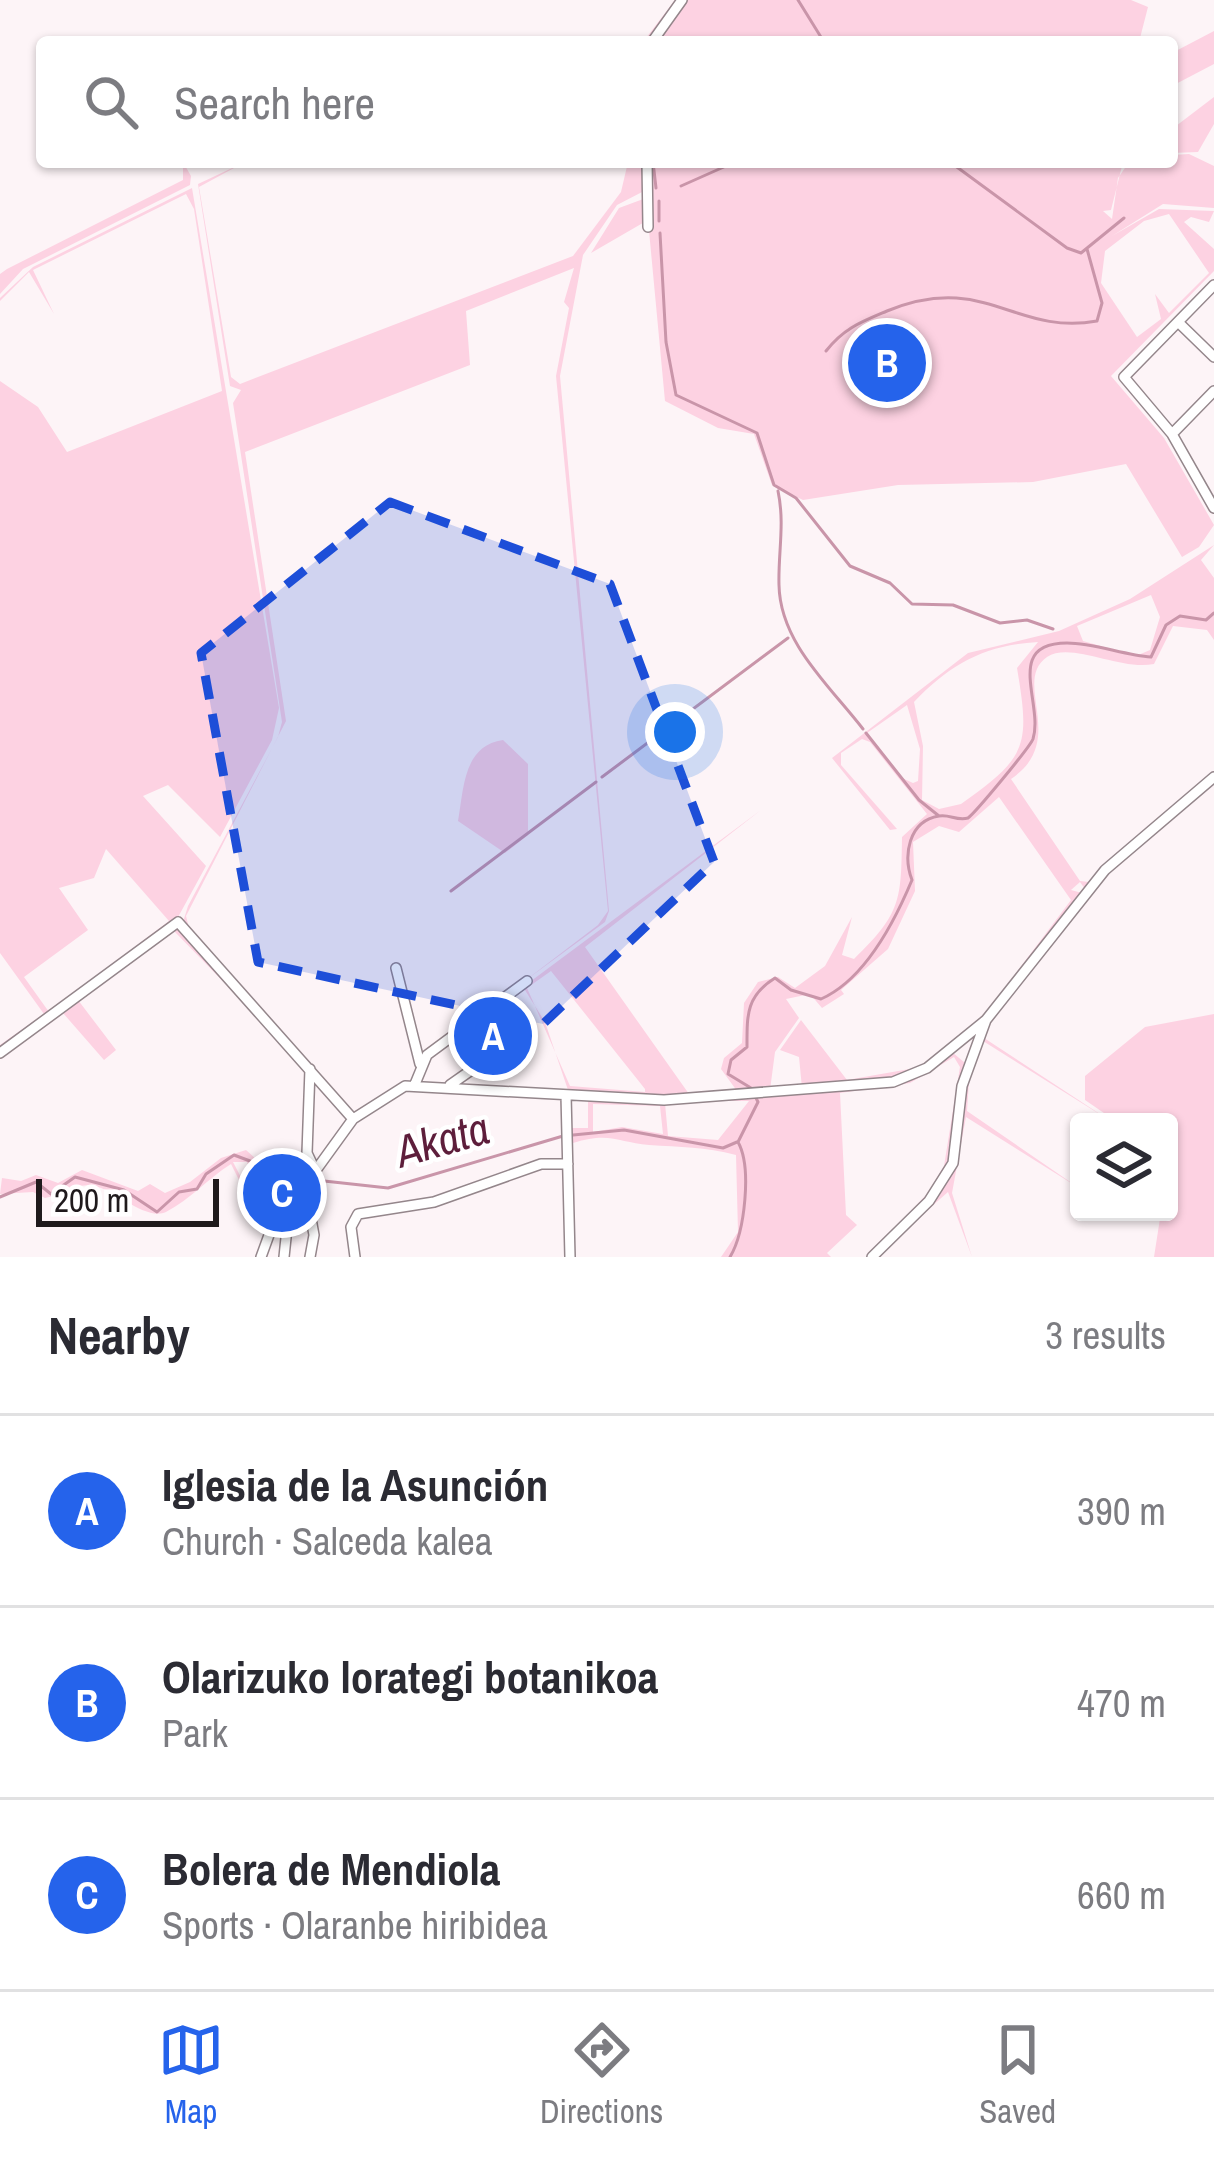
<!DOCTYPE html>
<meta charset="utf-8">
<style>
:root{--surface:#fff;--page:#f2f2f3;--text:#2b2b33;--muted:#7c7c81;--line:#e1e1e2;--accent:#2563eb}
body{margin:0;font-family:"Archivo Narrow",sans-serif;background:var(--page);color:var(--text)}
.controls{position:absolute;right:36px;bottom:36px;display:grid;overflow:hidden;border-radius:12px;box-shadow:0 3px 9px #0004}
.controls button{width:108px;height:108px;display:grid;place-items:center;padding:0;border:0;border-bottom:3px solid var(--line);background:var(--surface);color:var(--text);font:60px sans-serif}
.scale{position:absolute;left:36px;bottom:30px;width:183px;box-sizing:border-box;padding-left:12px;border:6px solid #1f1a1c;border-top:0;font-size:33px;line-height:42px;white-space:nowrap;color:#1f1a1c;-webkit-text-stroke:9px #fff;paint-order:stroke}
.you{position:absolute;left:675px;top:732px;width:42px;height:42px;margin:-30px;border:9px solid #fff;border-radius:50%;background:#1a73e8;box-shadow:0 0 0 18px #1a73e833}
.badge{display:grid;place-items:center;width:78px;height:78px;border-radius:50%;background:var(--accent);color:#fff;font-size:39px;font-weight:700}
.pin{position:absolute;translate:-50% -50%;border:6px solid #fff;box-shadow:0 3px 12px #0006}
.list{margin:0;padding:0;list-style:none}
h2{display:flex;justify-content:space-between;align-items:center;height:156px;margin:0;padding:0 48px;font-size:51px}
h2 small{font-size:39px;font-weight:400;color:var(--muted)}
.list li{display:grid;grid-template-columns:78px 1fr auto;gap:36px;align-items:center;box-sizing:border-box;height:192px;padding:0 48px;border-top:3px solid var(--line)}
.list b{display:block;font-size:45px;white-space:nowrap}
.list p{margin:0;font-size:39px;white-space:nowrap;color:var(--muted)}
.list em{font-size:39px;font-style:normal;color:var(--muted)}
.icon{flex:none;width:66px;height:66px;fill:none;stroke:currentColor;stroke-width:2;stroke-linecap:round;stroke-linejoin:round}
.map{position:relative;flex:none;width:1214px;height:1257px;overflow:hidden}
.search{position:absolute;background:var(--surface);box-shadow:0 3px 9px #0004;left:36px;right:36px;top:36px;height:132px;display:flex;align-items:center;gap:30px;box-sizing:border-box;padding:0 42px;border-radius:12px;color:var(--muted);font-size:45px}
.sheet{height:732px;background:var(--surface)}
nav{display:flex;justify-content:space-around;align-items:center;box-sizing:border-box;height:168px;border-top:3px solid var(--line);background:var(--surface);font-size:33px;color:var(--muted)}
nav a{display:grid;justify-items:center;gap:6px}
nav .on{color:var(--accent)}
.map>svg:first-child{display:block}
.green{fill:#fdd2e2;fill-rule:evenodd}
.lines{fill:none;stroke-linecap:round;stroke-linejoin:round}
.stream{stroke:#c995a9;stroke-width:3}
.minor-casing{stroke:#94868b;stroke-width:12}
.minor{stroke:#fff;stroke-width:9}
.marked{fill:#1d4ed8;fill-opacity:0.2;stroke:#1d4ed8;stroke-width:9;stroke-dasharray:24 15;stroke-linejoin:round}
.labels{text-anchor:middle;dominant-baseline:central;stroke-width:9;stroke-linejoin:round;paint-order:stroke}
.water-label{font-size:45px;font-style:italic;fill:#5d1e3b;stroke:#fff}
</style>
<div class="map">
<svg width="1214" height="1257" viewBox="0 0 1214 1257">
<rect width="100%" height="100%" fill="#fdf4f7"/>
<path class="green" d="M675,0H1131L1148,7L1139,42H643Z
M1214,31V64L1172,86V53Z
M1214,97V124L1198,152L1172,153V129Z
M1189,154L1214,166V208L1163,204L1112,236L1159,209L1214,211L1209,222L1191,217L1184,222L1214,249V271L1111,376L1164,438L1214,525L1199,547L1182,557L1126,464L1033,482L898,485L803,500L772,485L754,434L718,428L665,401L648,220L591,253L619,208L646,198L644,191L617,205L583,255L560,376L609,911L605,922L522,983L598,925L608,911L556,376L569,308L564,302L574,268L466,311L470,365L245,452L286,721L186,916L189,928L183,922L188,906L278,737L282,722L233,403L241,390L230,386L198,184L245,162L199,187L231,377L240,384L573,256L621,192L628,162H1123L1111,210L1103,211L1112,219L1118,178L1129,162H1172V155ZM1169,214L1209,273L1169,313L1155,294L1161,319L1137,337L1101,283L1105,251L1144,221Z
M183,162L191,176L190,185L23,269L0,294V274L7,269L183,180Z
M192,188L279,708L272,740L220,837L168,785L143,796L206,866L177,919L0,1050V1045L44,1014L0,953V381L38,407L67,452L222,391L194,209L186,194L33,270L54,314L29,272L0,301V298L33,267ZM106,849L169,921L49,1012L24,977L88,930L59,888L94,878Z
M1214,545L1201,560L1214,578V640L1207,630L1173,626L1154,664C1120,671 1071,641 1047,657C1011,682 1069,740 1011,779L1080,881L1089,882L1214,774L1085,889L1080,882L1071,890L1082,893C1034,955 981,1049 903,1076C873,1086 834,1084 802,1088L799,1057L780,1050L801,1020L847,1080L921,1067L986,1013L1071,900L999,797L959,832L939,826L913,842L915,891L888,949L841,990L844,994L822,1008L810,994L786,999L799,1018L775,1052L770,1090L686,1097L568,1090L545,1022L523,987L761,810L585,947L689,1094L737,1091L721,1069L724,1058L742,1043L744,1003L758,982L778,977L795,988L825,966L852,917L842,955L854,959C902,913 901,899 902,837L927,814L870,742L862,739L841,753V765L897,829L890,830L832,758L968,653L1059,631L1130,599ZM1151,595L1160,617L1150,650L1136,656L1083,641L1077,626ZM1038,642L1017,668C1030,745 1028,757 961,804L939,809L922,800L923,746L914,702C950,664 985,645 1038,642ZM907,705L920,749L918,781L913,783L902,778L867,733ZM551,971L645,1089V1092L570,1086L527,988Z
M503,740L528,764V835L505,853L458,821C464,788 463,746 503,740Z
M175,927L182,929L287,1047L174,931L78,1000L116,1050L104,1060L63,1013L0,1059V1055Z
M1214,1014V1257H1154L1161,1212H1169V1122H1117L1085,1100V1076L1145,1027Z
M981,1036L1112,1122L983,1041L969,1081L967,1111L1079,1188L966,1117L952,1193L972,1257L948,1192L874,1257L936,1198L950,1175L961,1138L963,1092Z
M952,1052L965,1063L951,1155C937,1194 907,1217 879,1245L928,1193L944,1166L960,1067L954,1057L910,1083L840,1093L846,1215L857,1225L827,1253L831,1257H721L738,1232L736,1155C705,1147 680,1147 649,1145C620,1143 610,1131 573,1143V1257L571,1128H588V1099L665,1103L668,1136L718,1140L749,1101H696L888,1085ZM593,1104L660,1106L663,1134L622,1127L593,1132Z
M246,1150L257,1160L260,1178L253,1180L247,1162H233L260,1214L257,1216L231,1164C206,1180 191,1199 166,1212C147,1221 117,1192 98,1187C77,1180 64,1195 45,1198L33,1192L0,1194L2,1178L21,1181L36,1175L58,1183L82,1170L138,1191L150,1184L165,1193L190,1182L221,1158Z"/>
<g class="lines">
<path class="stream" d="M798,0L824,42
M653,162L656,188
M950,162L1067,248L1081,253L1124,218
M681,186L735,162
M659,201V221
M660,233L666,342L676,395L757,433L774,485L796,498L850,566L890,583L912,604L953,605L1000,623L1027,620L1053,629
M826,351C844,328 861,322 887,311C985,271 1014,336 1097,321L1102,303L1087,249
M778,491C785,524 778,553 779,585C780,643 830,686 863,729
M866,733L919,800L939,816
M602,777L788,638
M451,891L596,782
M751,1088L728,1074L731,1060L747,1047C747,1015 746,996 775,978L791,990L821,999C864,980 894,923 912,880C903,856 908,821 939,816C950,814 956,821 968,818C976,812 1030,747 1033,739C1044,704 1003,643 1067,643C1094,643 1124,655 1151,657L1166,625L1180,616L1206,620L1214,613
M315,1180L388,1188L563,1136L624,1130L723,1148L737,1142
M0,1197L36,1182L51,1194L75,1177L124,1190L157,1212L179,1192L197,1189L206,1174L234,1155L250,1161L264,1188L300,1185
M730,1257C745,1232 752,1167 738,1142L758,1102L755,1096"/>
<g class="minor-casing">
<path id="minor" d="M652,42L682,0
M647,162L648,227
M1214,285L1124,377L1172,434L1214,508
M1178,322L1214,357
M1172,434L1214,391
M396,968L420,1064
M0,1053L178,922L353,1119
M310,1069L307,1153L315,1170
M415,1084L427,1055L527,981
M450,1085L470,1071L456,1038
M566,1095L570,1257
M305,1186L314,1235L310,1257
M261,1257L269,1235L353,1119L405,1086L664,1100L893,1082L927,1068L986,1020
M284,1257L289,1209
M355,1257L351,1227L358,1214L434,1202L541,1164H568
M872,1257L929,1201L953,1163L962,1086L986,1020L1105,870L1214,777"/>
</g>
<use href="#minor" class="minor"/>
</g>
<path class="marked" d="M390,502L610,584L714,862L543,1024L258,962L201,653Z"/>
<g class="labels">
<g class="water-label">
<text transform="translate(442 1139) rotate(-16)">Akata</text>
</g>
</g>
</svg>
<div class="controls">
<button><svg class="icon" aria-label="layers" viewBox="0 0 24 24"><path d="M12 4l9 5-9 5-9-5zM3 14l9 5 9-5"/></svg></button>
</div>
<div class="scale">200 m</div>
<div class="you"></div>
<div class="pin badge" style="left:493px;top:1036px">A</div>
<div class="pin badge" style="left:887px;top:363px">B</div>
<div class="pin badge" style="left:282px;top:1193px">C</div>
<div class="search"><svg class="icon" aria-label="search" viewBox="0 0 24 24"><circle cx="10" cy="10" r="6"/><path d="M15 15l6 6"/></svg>Search here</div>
</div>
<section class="sheet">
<h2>Nearby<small>3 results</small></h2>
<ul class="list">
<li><span class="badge">A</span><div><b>Iglesia de la Asunción</b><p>Church · Salceda kalea</p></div><em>390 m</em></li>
<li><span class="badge">B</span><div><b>Olarizuko lorategi botanikoa</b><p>Park</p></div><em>470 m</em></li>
<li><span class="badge">C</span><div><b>Bolera de Mendiola</b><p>Sports · Olaranbe hiribidea</p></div><em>660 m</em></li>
</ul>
</section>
<nav>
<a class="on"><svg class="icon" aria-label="map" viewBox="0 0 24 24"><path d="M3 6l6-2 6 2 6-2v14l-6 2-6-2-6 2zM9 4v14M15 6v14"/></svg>Map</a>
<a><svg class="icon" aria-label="directions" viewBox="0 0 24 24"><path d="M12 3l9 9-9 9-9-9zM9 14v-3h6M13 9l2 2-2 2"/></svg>Directions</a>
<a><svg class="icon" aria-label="saved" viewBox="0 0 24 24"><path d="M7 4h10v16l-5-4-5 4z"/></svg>Saved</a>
</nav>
